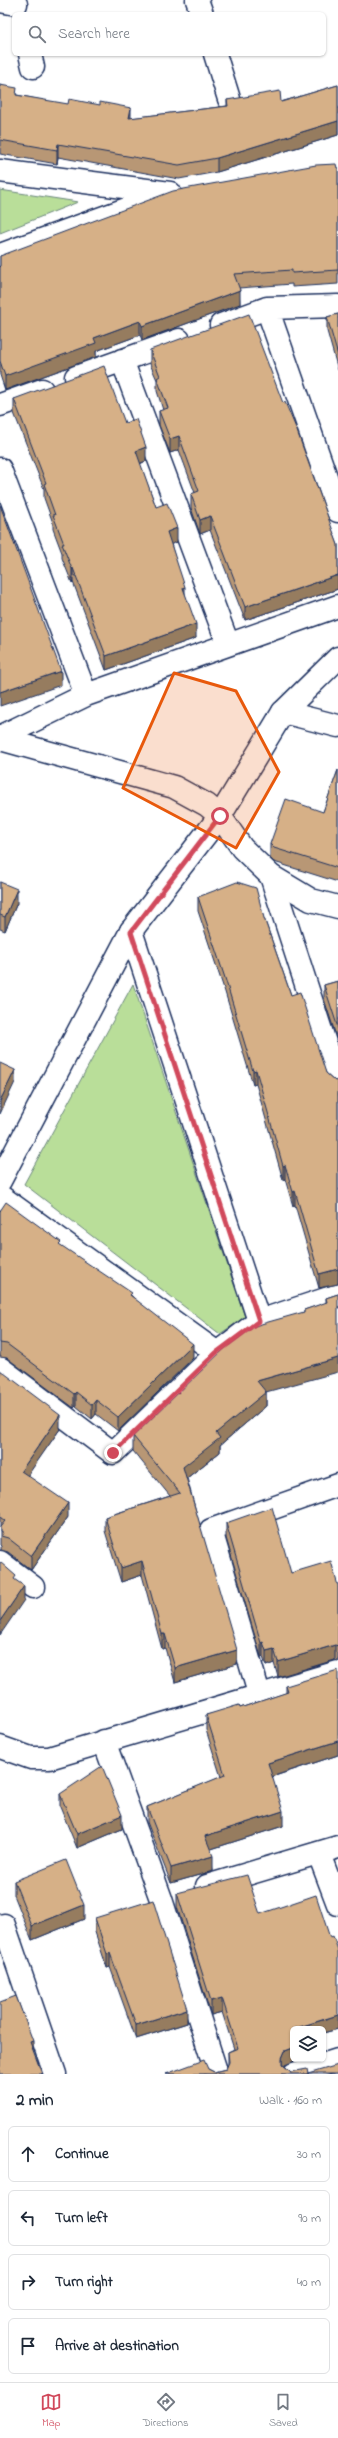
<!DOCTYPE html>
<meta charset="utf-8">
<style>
:root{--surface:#fff;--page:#f2f2f3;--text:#1f2937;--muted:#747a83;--line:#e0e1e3;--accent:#d1495b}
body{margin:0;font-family:"Indie Flower",sans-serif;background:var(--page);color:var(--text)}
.controls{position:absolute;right:12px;bottom:12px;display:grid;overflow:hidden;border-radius:6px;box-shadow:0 1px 3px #0004}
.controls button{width:36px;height:36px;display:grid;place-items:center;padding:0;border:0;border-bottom:1px solid var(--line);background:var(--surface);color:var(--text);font:20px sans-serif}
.stop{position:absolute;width:12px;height:12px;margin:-9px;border:3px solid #d1495b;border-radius:50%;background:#fff}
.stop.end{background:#d1495b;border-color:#fff;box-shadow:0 1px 4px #0008}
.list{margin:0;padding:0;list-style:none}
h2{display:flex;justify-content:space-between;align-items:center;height:52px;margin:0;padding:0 16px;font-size:17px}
h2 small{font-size:13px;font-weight:400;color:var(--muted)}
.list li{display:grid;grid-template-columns:26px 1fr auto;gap:12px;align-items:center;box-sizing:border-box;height:56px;margin:0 8px 8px;padding:0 8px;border:1px solid var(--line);border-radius:6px}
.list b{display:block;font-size:15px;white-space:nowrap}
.list em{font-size:13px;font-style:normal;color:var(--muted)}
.icon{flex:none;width:22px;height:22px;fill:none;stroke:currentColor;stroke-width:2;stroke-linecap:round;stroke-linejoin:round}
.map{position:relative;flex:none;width:338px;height:2074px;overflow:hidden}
.search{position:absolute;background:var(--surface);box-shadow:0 1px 3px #0004;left:12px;right:12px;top:12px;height:44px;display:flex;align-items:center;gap:10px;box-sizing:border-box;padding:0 14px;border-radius:6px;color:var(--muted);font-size:15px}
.sheet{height:308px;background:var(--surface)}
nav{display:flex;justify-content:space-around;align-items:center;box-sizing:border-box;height:56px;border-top:1px solid var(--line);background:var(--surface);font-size:11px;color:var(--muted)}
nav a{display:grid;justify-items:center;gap:2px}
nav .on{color:var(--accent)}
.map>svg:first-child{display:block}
.green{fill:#b9de99;stroke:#6a867c}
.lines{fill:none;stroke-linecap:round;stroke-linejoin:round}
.street-casing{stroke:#1b2f5e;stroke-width:25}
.secondary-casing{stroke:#1b2f5e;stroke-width:25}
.street{stroke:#fff;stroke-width:22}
.secondary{stroke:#fff;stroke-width:22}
.wall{fill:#b89774;stroke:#1b2f5e}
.shaded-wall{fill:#967b5e;stroke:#1b2f5e}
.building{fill:#d6b087;stroke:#1b2f5e}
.route{stroke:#d1495b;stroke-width:5}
.marked{fill:#e8590c;fill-opacity:0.2;stroke:#e8590c;stroke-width:3;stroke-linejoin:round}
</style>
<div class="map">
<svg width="338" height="2074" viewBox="0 0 338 2074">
<rect width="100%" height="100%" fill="#fff"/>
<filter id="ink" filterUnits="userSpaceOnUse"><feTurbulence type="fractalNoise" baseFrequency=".025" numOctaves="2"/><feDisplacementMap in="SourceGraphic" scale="8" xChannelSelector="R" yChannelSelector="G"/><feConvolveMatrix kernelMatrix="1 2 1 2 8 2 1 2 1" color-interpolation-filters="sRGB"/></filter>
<g filter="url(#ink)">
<path class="green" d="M0,190L78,202L0,233Z
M133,984L245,1317L220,1334L24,1184Z"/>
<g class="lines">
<g class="street-casing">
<path id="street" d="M197,0L202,14
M0,1L16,4
M30,54L33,67
M215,54L229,99
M0,171L170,193
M0,255L140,204
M267,308L338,511
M221,325L267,308L338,306
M122,360L228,644
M76,377L179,340
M0,405L42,390
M0,469L86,695
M283,712L338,726
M0,737L86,695L338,606
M271,876L338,1083
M131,931L259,1321
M0,1196L217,1353
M0,1368L113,1453L217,1353L259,1321L338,1295
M0,1562L33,1587
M260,1697L211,1530L338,1485
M104,1741L161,1899L217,2074
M0,1747L31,1758H49L338,1672
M319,1854L338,1904
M207,1886L338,1847
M4,1925L55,2074
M294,2074L338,2060"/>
</g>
<g class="secondary-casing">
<path id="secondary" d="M0,739L174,787L207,805L220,816L242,848L271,876L311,900L338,907
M0,1181L131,931L220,816L283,712L338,658"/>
</g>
<use href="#street" class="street"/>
<use href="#secondary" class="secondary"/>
</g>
<path class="wall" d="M0,85L17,95L131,118L227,106V100L281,102L338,85V135L217,172L179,179L58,157L57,164L0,154Z
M338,168V284L292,287V284L239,288L240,304L142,340L140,335L96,351V357L5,390L0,375V256Z
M338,314V370L327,331V317Z
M150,350L283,403L338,545V589L245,620L210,530L200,534L191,508V494L195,493L179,450L170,453L159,425V411L163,410L157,391V380L150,364Z
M14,399L125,423L146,461L140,464L156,507L177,542L171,544L185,594L196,638L106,670L73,582L72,583L62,558V553L53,529V523L44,498V489L14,413Z
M338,770V882L303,871L274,862L270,858V844L323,812Z
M0,882L17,903L5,931L0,929Z
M198,897L264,918L291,995L326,1073L335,1081L338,1080V1284L319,1288L295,1205L293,1206L285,1179L283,1180L256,1084L253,1085L225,992L198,911Z
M338,981V1042L324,999V985Z
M0,1211L61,1246L132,1296L193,1358L118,1431L96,1414L92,1419L76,1406L74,1408L7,1358L0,1357Z
M338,1294L266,1392V1406L220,1445V1452L187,1478L237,1664L175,1682L165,1648L162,1649L142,1575L121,1582L105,1531V1517L170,1496L133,1451V1436L304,1313V1310L326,1303V1298Z
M0,1370L60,1429L27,1475L68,1517L31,1570L8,1552L1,1550V1546L0,1545Z
M226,1523L291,1573L338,1586V1661L335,1660L278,1677L274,1663L266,1666L263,1657H261L226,1538Z
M286,1686L338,1755L272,1777L283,1826L211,1849L213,1871L171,1883L147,1822V1807L221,1777L206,1730V1715L240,1708L286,1693Z
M60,1794L122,1829L77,1848L60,1807Z
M14,1881L84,1919L32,1940L14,1895Z
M177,1893L260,1914L338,2029L323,2033V2029H293L299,2059L285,2065V2066L291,2072L308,2074H166L208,2069L214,2072L226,2069L228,2066V2052L234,2049L222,2012L211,2015L177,1907Z
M95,1918L187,2023L136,2039L110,1967L107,1968L95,1932Z"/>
<path class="shaded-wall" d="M131,108V122L129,118Z
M338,121V135L217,172V158Z
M58,144V157L57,164V150Z
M240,290V304L142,340V326Z
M140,321V335L96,351V357L5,390V376L94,338Z
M179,436V450L170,453V439Z
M146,447V461L136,465V451Z
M210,516V530L200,534V520Z
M177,528V542L167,546V532Z
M73,568V582L72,583V569Z
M338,575V589L245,620V607Z
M185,587V601L183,588Z
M196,624V638L106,670V656Z
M61,671V685L0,706V692Z
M17,889V903L5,931V917Z
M15,1070V1082L0,1114V1101Z
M256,1070V1084L253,1085V1071Z
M285,1165V1179L283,1180V1166Z
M295,1191V1205L293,1206V1192Z
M338,1269V1284L319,1288V1274Z
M193,1344V1358L118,1431V1417Z
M338,1358V1372L266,1392V1406L220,1445V1452L183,1481V1467L216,1433L257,1381Z
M76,1392V1406L74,1408V1394Z
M96,1400V1414L92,1419V1405Z
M60,1415V1429L21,1485V1471Z
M68,1503V1517L31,1570V1556Z
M142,1561V1575L121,1582V1568Z
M24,1586V1600L0,1635V1621Z
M162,1634H165V1648L162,1649Z
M263,1642V1657H261V1643Z
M335,1645V1660L278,1677V1662Z
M274,1649V1663L266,1666V1651Z
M237,1650V1664L175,1682V1668Z
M338,1741V1755L268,1778V1763Z
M283,1811V1826L205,1851V1836Z
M122,1815V1829L77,1848V1834Z
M213,1856V1871L171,1883V1868Z
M84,1905V1919L32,1940V1926Z
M110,1953V1967L107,1968V1954Z
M222,1998V2012L211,2015V2001Z
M187,2009V2023L136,2039V2025Z
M338,2015V2029L323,2033V2029H294Z
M33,2041V2055L30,2042Z
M293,2048V2059H299L285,2065L282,2072V2058L285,2051Z"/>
<path class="building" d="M0,85L17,88L16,95L68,104L69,99L100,105V102L131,108L129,118L228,106L227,100L280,91L281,102L338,85V121L217,158L179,165L58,144L57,150L0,140Z
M336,164L337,168H338V270L292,273V270L234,274L240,290L142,326L140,321L94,338L96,343L5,376L0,361V256L173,191L316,165Z
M249,314L283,403L285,402L296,428L338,545V575L245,607L210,516L200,520L191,494L199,491L179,436L170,439L159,411L168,408L157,378L160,376L150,350Z
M338,314V356L327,317Z
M104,366L125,423L136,419L146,447L136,451L156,507L167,503L177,528L167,532L185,587L183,588L196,624L106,656L73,568L72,569L62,544H64L53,515H55L44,484L46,483L14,399Z
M0,505L61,671L0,692Z
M338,770V868L303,857L274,848L270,844L286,799L323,812Z
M0,882L17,889L5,917L0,915Z
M237,882L256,888L264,918L291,995L300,992L326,1073L335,1081L338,1080V1269L319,1274L295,1191L293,1192L285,1165L283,1166L256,1070L253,1071L225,978L198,897Z
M338,981V1028L324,985Z
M0,1063L15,1070L0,1101Z
M6,1202L61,1242L59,1244L132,1293L130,1295L193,1344L118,1417L96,1400L92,1405L76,1392L74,1394L7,1344L0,1343V1211Z
M338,1294V1358L257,1381L266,1392L216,1433L220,1438L183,1467L237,1650L175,1668L165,1634H162L142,1561L121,1568L105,1517L180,1493L133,1436L225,1348L254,1326L304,1312V1310L327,1302L326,1298Z
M0,1370L60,1415L21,1471L68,1503L31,1556L8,1538L1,1536L3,1533L0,1531V1527L5,1521L0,1517Z
M272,1507L291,1573L331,1561L338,1586V1646L335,1645L278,1662L274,1649L266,1651L263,1642L261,1643L226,1523Z
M0,1562L16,1576L14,1579L24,1586L0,1621Z
M338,1670V1741L268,1763L283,1811L205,1836L213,1856L171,1868L147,1807L225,1775L206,1715L239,1705L240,1708L288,1692L286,1686Z
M102,1766L122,1815L77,1834L60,1794Z
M66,1860L84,1905L32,1926L14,1881Z
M247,1875L260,1914L316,1895L330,1938L333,1936L338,1950V2015L293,2029V2048L285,2051L282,2058V2064L291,2072L307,2069L308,2074H166L204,2060L208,2069L214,2072L226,2069L229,2062L228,2052L238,2048L222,1998L211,2001L177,1893Z
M153,1900L187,2009L136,2025L110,1953L107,1954L95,1918Z
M16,1996L33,2041L30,2042L42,2074H0V2002Z
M338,2065V2074H308Z"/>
</g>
<g class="lines" filter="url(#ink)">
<path class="route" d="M113,1453L216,1353L259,1321L131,932L220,816"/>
</g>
<path class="marked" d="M174,673L236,691L279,772L236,848L123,788Z"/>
</svg>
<div class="controls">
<button><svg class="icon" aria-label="layers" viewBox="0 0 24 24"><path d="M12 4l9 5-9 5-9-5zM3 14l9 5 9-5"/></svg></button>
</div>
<div class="stop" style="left:220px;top:816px"></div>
<div class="stop end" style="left:113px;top:1453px"></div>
<div class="search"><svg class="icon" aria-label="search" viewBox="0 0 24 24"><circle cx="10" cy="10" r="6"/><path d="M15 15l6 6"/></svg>Search here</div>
</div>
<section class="sheet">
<h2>2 min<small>Walk · 160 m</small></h2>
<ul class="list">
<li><svg class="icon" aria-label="ahead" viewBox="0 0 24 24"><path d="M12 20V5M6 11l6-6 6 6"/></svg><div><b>Continue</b></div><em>30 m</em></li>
<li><svg class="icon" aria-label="left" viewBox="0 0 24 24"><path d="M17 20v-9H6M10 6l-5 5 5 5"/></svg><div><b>Turn left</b></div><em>90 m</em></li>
<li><svg class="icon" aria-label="right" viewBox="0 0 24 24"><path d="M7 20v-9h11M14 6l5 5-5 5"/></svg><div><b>Turn right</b></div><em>40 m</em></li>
<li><svg class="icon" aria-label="arrive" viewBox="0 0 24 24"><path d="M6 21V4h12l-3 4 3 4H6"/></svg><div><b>Arrive at destination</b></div></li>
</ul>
</section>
<nav>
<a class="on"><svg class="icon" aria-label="map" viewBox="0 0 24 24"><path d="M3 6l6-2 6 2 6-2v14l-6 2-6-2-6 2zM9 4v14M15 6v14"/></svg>Map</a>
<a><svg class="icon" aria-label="directions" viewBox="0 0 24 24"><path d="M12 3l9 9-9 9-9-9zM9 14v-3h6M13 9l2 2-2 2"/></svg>Directions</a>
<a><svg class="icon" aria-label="saved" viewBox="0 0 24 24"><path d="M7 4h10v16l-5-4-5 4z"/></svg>Saved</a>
</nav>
